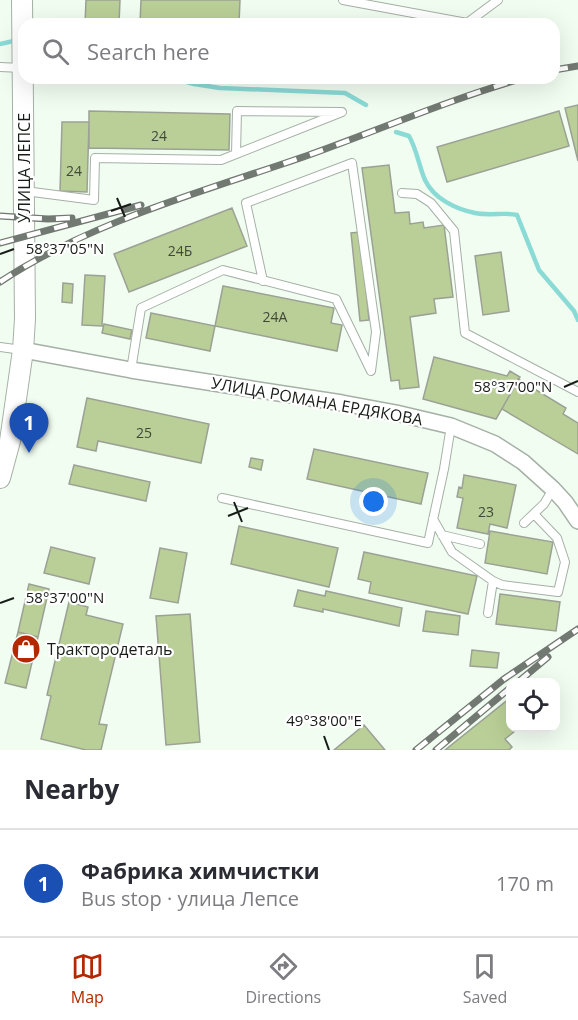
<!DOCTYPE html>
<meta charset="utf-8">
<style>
:root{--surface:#fff;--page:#f7f7f7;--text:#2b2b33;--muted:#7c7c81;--line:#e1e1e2;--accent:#b32800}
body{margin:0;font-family:"Open Sans",sans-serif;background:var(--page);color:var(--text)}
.controls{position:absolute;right:18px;bottom:18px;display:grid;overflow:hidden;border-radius:12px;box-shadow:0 6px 24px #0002}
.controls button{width:54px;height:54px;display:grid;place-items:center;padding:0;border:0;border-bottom:2px solid var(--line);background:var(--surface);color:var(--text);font:30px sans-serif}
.you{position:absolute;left:374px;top:502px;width:21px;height:21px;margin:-15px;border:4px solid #fff;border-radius:50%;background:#1a73e8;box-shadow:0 0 0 9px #1a73e833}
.badge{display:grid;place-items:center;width:39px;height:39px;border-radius:50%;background:var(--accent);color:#fff;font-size:20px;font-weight:700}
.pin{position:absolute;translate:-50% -50px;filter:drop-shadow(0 2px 3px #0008)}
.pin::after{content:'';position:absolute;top:32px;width:21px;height:18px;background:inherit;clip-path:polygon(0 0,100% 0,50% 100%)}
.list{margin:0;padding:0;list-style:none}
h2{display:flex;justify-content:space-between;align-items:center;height:78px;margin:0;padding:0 24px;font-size:26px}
h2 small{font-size:20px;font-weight:400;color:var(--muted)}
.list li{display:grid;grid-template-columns:39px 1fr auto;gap:18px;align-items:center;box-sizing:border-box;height:108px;padding:0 24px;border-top:2px solid var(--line)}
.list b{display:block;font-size:22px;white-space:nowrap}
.list p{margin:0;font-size:20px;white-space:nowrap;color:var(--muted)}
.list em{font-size:20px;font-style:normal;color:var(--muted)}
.icon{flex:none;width:33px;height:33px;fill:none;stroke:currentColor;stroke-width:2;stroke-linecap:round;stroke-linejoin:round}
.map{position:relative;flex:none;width:578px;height:750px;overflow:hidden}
.search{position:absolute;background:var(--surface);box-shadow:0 6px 24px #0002;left:18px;right:18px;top:18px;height:66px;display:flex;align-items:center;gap:15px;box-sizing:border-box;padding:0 21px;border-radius:18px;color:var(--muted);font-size:22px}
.sheet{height:186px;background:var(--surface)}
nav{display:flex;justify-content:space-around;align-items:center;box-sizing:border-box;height:84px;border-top:2px solid var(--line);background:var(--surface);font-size:16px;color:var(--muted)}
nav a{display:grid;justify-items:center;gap:3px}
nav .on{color:var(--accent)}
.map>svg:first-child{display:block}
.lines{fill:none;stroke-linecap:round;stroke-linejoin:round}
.stream{stroke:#8adad6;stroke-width:4.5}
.building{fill:#bacf97;stroke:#9ca195;stroke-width:1.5}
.lane-casing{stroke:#a5b0a6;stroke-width:10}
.street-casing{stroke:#a5b0a6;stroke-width:18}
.secondary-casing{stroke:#a5b0a6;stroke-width:22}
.lane{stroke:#fff;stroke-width:8}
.street{stroke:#fff;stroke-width:15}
.secondary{stroke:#fff;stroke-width:20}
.rail-casing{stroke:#727972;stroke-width:7}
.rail{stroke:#fff;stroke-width:4.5;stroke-dasharray:14;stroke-linecap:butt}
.ticks{fill:none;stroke:#181c18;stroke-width:2}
.labels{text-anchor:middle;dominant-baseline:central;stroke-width:4.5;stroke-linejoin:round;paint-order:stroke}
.number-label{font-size:14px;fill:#404938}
.street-label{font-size:16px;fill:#181c18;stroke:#fff}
.poi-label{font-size:16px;fill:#181c18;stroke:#fff;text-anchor:start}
.ticks-label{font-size:15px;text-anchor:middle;fill:#181c18;stroke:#fff;stroke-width:4.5;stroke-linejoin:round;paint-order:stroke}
</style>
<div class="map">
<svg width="578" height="750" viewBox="0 0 578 750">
<rect width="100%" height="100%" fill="#f2fdf2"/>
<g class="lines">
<path class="stream" d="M0,44L18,40
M173,78L194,84L220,88L345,93L366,105
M396,132L409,136C417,150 419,166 425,180C434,199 456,209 475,213C489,216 507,212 517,215L539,270L574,311L578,320"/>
</g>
<path class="building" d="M86,0H120L119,24H85Z
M141,0H240L239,24H140Z
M578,105V161L565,108Z
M89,111L230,114L229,150L89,148Z
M559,111L569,146L447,182L437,147Z
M62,122H89L87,192L60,191Z
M389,165L395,213L409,212L410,224L423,222L424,228L444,225L453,297L434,299L436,313L410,317L419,387L400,389L399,380L391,381L362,168Z
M232,208L247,246L129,292L114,254Z
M360,232L369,320L360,321L351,233Z
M501,252L509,311L483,315L475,256Z
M85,275L105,276L102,326L82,325Z
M63,283L73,284L72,303L62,302Z
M223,286L334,308L331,323L342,325L337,351L215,326Z
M151,313L215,326L210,351L146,338Z
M104,324L132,330L130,339L102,333Z
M434,357L507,376L510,371L520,377L496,419L423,399Z
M518,379L566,408L563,414L578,423V454L502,409Z
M87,398L209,424L201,463L98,441L96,451L77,447Z
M314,449L428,473L421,504L307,479Z
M251,458L263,460L261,470L249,467Z
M74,465L150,482L146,501L69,484Z
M464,475L516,485L507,528L490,524L488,534L457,528L463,498L457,497L459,487L462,488Z
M239,526L338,548L329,587L231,564Z
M490,531L553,542L547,574L485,563Z
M51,547L95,558L89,584L44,573Z
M160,548L187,553L178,603L150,598Z
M364,552L477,576L468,614L369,593L371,582L358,579Z
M29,584L49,589L38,637L18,632Z
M298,590L325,596L326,591L402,608L399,626L323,609V612L294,606Z
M500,594L560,602L556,631L496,624Z
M69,602L88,607L86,615L123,624L99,724L107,725L101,750H86L41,739L51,696L47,695Z
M426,611L460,616L458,635L423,631Z
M190,614L200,742L166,745L156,616Z
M18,632L38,637L26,688L5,683Z
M472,650L499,653L497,668L470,666Z
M510,698V728H519L505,739L512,747L509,750H445Z
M364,725L385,750H334Z"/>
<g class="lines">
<g class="lane-casing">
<path id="lane" d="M343,0L467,23L498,0
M0,67L22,68
M25,191L94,200L95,158L221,160L342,112L237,111L236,154
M402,193L417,194L431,203L454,231L465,333L578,392
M0,347L22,350
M131,370L141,308L223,270L336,299L371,371L376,332L352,163L246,203L263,281
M222,498L428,543L444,469L451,426
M433,519L452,552L493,581L488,613
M524,523L544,504L553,489
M442,535L480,544
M493,581L502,585L558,592L565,562L557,538L534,514"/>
</g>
<g class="street-casing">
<path id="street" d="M23,350L131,370L342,403L396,413L451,426L495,444L523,462L553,489L565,502L578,521"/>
</g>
<g class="secondary-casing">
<path id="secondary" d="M0,478L10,441L23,350L25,319L22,0"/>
</g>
<use href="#lane" class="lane"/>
<use href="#street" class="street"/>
<use href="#secondary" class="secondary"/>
<g class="rail-casing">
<path id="rail" d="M554,70L578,66
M0,216L48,219L72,218
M0,243L141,205
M0,282C92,221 202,192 306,156C379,130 450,99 524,78
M518,682L548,657
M416,750L504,679L578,629
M436,750L510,688"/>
</g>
<use href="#rail" class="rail"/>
</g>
<path class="ticks" d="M117,198L125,217M111,211L131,204M0,254L14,249M564,387L578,381M234,502L242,522M228,516L248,508M0,603L14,598M324,736L329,750"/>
<defs>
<g id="shop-disc" transform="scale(1.5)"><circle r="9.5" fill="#b32800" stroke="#fff"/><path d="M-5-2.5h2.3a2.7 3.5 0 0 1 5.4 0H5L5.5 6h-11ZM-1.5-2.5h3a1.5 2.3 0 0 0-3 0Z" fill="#fff"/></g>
</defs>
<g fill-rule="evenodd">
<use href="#shop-disc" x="26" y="649"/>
</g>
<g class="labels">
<g class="number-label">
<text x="159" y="135">24</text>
<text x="74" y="170">24</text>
<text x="180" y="250">24Б</text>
<text x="275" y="316">24А</text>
<text x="144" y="432">25</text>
<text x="486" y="511">23</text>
</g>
<g class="street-label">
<text transform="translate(24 168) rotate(-90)">УЛИЦА ЛЕПСЕ</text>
<text transform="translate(317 401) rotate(10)">УЛИЦА РОМАНА ЕРДЯКОВА</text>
</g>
<g class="poi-label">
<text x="47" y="649">Трактородеталь</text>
</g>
</g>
<g class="ticks-label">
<text x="65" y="254">58°37'05"N</text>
<text x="513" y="392">58°37'00"N</text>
<text x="65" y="603">58°37'00"N</text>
<text x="324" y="726">49°38'00"E</text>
</g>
</svg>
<div class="controls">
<button><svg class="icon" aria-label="locate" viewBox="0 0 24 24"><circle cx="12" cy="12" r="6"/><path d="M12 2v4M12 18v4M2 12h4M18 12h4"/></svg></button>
</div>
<div class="you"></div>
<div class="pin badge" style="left:29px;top:453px;background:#1a4fb4">1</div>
<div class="search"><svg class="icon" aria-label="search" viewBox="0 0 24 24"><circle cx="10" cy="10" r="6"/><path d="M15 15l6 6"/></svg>Search here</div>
</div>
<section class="sheet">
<h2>Nearby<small></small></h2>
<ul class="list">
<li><span class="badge" style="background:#1a4fb4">1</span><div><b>Фабрика химчистки</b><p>Bus stop · улица Лепсе</p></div><em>170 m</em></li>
</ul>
</section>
<nav>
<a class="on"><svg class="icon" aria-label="map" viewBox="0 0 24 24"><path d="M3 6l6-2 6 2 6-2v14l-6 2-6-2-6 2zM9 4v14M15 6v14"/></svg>Map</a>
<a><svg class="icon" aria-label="directions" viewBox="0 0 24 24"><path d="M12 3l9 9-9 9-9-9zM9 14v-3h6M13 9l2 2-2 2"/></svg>Directions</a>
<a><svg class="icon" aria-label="saved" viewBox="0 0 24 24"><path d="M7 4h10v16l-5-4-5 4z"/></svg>Saved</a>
</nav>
